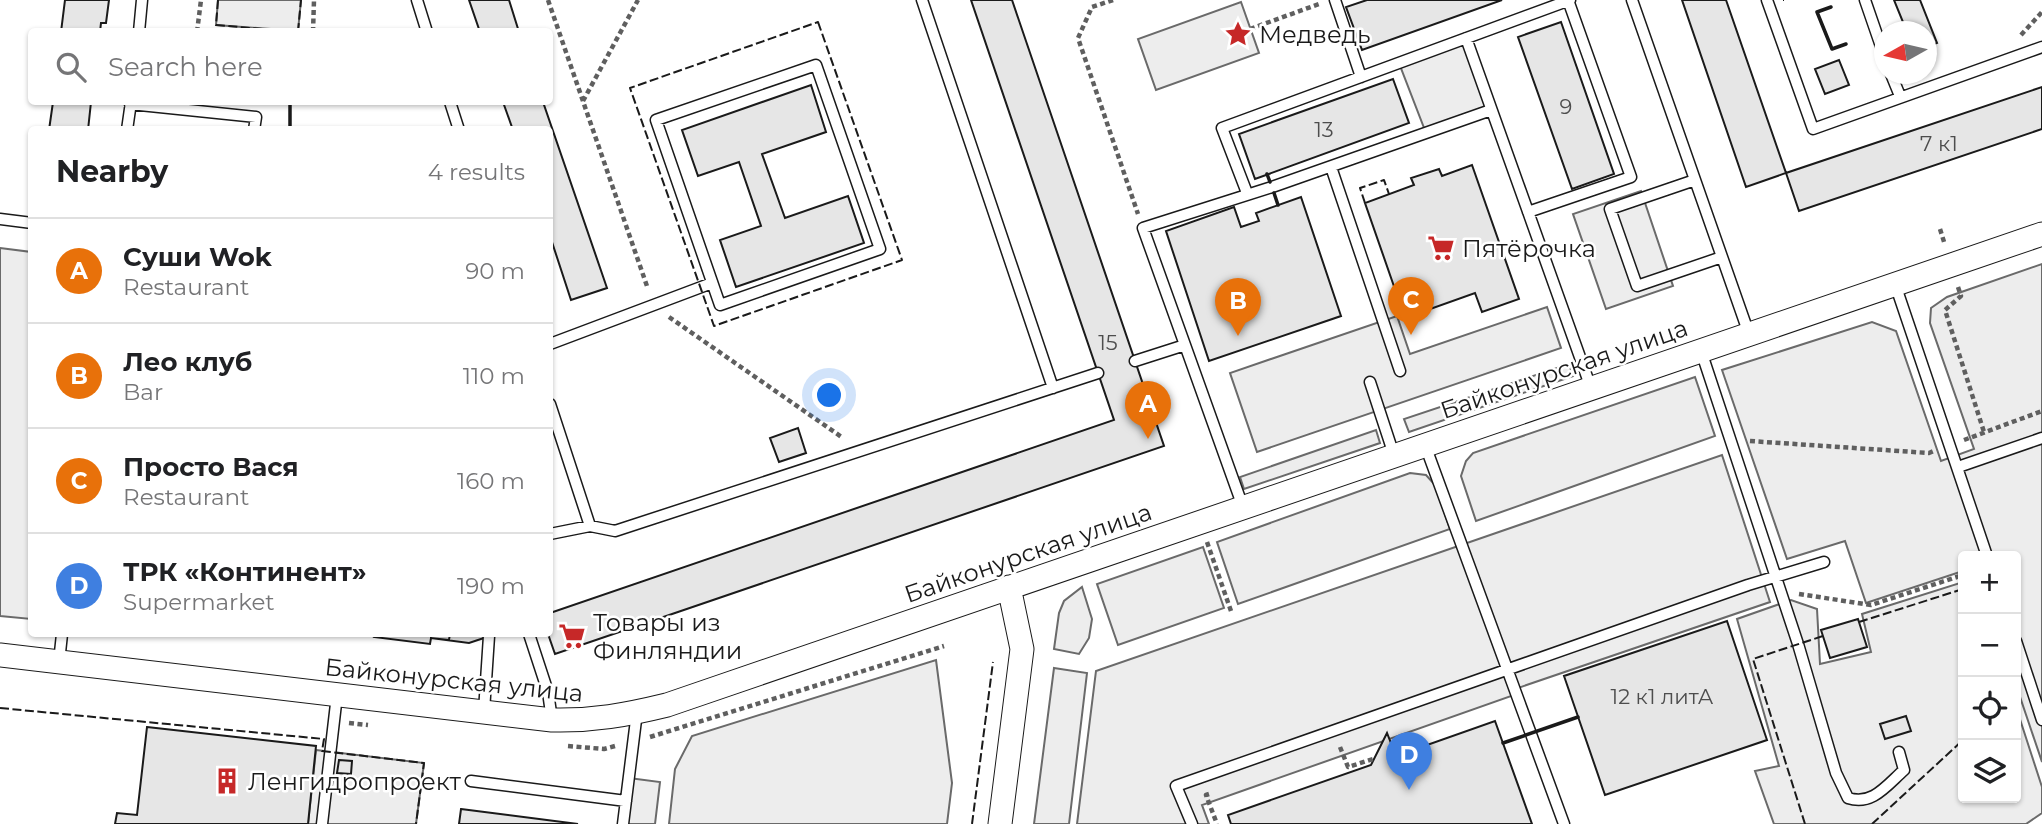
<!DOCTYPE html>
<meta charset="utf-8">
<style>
:root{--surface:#fff;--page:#f2f2f2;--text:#202124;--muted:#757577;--line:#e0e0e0;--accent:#c62828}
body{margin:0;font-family:Montserrat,sans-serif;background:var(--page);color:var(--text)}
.controls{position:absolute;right:21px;bottom:21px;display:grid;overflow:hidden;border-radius:7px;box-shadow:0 2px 5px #0004}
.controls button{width:63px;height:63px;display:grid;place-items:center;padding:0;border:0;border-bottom:2px solid var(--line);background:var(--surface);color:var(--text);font:35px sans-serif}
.compass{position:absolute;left:1874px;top:21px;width:63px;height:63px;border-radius:50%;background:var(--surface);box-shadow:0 2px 5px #0004;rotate:262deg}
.you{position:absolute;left:830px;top:396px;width:24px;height:24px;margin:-18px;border:5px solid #fff;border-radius:50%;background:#1a73e8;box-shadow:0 0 0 10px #1a73e833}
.badge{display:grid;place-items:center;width:46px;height:46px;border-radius:50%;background:var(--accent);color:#fff;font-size:23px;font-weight:700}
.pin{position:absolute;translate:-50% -58px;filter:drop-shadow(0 2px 4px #0008)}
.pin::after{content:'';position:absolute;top:37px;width:24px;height:21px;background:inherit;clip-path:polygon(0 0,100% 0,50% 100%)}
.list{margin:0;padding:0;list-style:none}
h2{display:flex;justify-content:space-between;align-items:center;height:91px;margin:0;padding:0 28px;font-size:30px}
h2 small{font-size:23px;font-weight:400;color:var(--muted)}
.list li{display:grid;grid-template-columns:46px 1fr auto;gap:21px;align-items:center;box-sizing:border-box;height:105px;padding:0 28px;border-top:2px solid var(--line)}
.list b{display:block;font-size:26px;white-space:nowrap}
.list p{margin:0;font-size:23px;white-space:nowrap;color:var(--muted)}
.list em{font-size:23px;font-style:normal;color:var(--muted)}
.icon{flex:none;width:38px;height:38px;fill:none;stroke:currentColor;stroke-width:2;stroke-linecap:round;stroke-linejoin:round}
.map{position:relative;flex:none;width:2042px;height:824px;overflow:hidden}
.search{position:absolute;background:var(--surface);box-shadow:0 2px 5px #0004;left:28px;top:28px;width:525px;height:77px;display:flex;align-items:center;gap:18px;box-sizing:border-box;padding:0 24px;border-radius:7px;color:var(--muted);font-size:26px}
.panel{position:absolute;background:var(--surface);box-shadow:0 2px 5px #0004;left:28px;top:126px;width:525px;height:511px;border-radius:7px}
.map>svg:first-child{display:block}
.built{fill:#ededed;stroke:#6a6a6a;stroke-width:2}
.building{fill:#e6e6e6;stroke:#1a1a1a;stroke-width:2}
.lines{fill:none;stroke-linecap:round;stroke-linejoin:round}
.lane-casing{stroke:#1a1a1a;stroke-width:13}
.street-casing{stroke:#1a1a1a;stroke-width:25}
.path{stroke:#5f5f5f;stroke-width:4.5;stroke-dasharray:5 3.5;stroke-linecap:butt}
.lane{stroke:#fff;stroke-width:10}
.street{stroke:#fff;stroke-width:23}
.fence{stroke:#1a1a1a;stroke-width:2;stroke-dasharray:9 3.5;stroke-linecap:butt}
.wall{stroke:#1a1a1a;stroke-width:3.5}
.labels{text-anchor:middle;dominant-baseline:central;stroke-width:5;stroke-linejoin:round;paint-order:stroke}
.number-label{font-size:21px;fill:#4d4d4d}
.poi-label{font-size:24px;fill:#1a1a1a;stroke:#fff;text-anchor:start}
.street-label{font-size:24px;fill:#1a1a1a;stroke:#fff}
</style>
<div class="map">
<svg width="2042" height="824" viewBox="0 0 2042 824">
<rect width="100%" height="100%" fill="#fff"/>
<path class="built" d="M218,0H301L298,31L216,25Z
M1241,2L1259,53L1156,90L1138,39Z
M1466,38L1491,110L1426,133L1399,63Z
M1641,191L1673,286L1606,309L1573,214Z
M0,248L31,252V619L0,616Z
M2042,264V762L2016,685V556H1963V571L1866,603L1845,541L1787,559L1722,370L1872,322L1896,331L1941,461L1974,449L1930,323L1931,308L1947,297Z
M1547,307L1561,348L1257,452L1230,373L1397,316L1410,354Z
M1569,364L1573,376L1409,432L1404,419Z
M1695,377L1715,436L1476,521L1461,476L1466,461L1473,453Z
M1376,430L1380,443L1244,489L1240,477Z
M1722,455L1770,602L1515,689L1517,694L1202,805L1209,824H1077L1096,671Z
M1410,473L1426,475L1435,485L1450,529L1238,604L1217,542Z
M1203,547L1224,608L1118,645L1097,584Z
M1963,582V798H2016V707L2042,787V813L2026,824H1774L1755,771L1779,766L1737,619L1791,600L1817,609L1820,664L1871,652L1862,614Z
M1082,587L1092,619L1089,638L1079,654L1054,649L1059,613L1064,601Z
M936,660L952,783L947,824H669L675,769L692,736Z
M1054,668L1087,673L1069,824H1034Z
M316,750L424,763L416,824H308Z
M629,778L660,782L655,824H623Z"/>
<path class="building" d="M65,0H109L106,23H101L100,32H61Z
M65,0H109L106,23H101L100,32H61Z
M469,0H509L519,32H480Z
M971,0H1012L1164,446L555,654L548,634L550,613L1114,420Z
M1367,0H1502L1362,50L1346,7Z
M1682,0H1726L1786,173L1746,187Z
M1894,0H1920L1937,43L1926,47V32H1907Z
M1561,22L1614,174L1572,189L1518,37Z
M1839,60L1849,85L1825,94L1815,69Z
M1393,79L1409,123L1255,179L1239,134Z
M811,85L826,132L762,154L785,218L848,196L864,243L736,287L720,240L761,226L739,162L698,176L682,130Z
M2042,87V129L1799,211L1786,173Z
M53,102H91L88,130H49Z
M53,102H91L88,130H49Z
M503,102H543L607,288L571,300L550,236V130H513Z
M1472,165L1519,299L1482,312L1475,293L1405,318L1365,203L1414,185L1411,178L1439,169L1442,176Z
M1301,197L1341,316L1209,361L1166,231L1234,207L1241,227L1259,221L1256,213Z
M798,428L806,453L779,462L770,438Z
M1858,619L1867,647L1830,658L1821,630Z
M1727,621L1767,740L1605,795L1564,676Z
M375,634H450L449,640L431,638L430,644L374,637Z
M375,634H496L469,643L431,638L430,644L374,637Z
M1906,716L1911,731L1885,739L1880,724Z
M1495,721L1532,824H1231L1228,815L1371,765L1387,733L1396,756Z
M147,727L316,746L308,824H115L117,813L137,815Z
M339,760L352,761L351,774L337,773Z
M461,809L578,824H459Z"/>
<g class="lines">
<g class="lane-casing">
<path id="lane" d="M417,0L427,32
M922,0L1053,388
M1335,0L1361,77
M1632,0L1749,334
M1767,0L1813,129L2042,47
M1865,0L1884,55
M139,32L142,0
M1466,38L1591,388
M816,65L880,249L720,305L656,120Z
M1891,74L1900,96
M450,102L459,130
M130,104L256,117L254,130
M127,130L131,102
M1331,167L1400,371
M1695,180L1610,209L1637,286L1722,257
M1247,193L1222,128L1570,0
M1528,212L1631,177L1568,0
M0,219L32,223
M1895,284L1987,556
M550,344L712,283
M1185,345L1143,228L1272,187L1491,110
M1701,351L1798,644L1836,773L1848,798C1872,806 1886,786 1904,770L1899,752
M1135,361L1185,345L1243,507
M1370,382L1394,455
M550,404L590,526
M1425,445L1564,824
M1958,467L2042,438
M550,534L590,526L615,531L1098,373
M529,634L548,692L552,720
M2016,641L2042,720
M59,662L62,634
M484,711L489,636
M471,781L626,801
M322,824L337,695
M623,824L637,712
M1192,824L1176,786L1748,585L1824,562"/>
</g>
<g class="street-casing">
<path id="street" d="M0,655L552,720C593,721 626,715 667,705L2042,234
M1000,824L1022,649L1009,587"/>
</g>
<path class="path" d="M548,0L648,289
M1113,0L1092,7L1078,38L1138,214
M1250,29L1319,4
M197,32L201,0
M313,32L314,0
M2021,35L2042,12
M583,101L638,0
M1940,229L1945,245
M1958,287L1961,296L1945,310L1984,432
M669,317L843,438
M1964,440L2042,411
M1750,441L1929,453L1936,450
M1207,542L1231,611
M1799,594L1871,605L1963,575
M349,723L368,725
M650,737L944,646
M568,746L604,749L615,746
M1340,747L1348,767L1373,759
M1209,794L1206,795L1217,824"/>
<use href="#lane" class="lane"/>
<use href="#street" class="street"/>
<path class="fence" d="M218,0L216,25L296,32
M1783,0H1784
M818,22L902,260L714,326L630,88Z
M298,32L301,0
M1365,203L1360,188L1384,180L1389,194
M1859,622L1963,589
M0,708L324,739L322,751L424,763L416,824
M972,824L993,662
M1805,824L1753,659L1823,636
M1872,824L1963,740"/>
<path class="wall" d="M1831,7L1817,12L1832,49L1846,44
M290,130V102
M1267,174L1270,182
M1274,193L1278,205
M1503,743L1578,717"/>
</g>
<defs>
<g id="sight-bare" transform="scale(2.1)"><path d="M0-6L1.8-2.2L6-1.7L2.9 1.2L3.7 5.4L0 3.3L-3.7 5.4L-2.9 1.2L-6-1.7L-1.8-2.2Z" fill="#c62828" stroke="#fff" stroke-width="2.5" paint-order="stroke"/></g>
<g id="supermarket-bare" transform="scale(2.1)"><path d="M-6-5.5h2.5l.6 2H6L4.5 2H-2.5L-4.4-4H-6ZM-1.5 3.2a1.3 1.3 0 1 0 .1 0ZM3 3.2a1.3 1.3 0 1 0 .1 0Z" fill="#c62828" stroke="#fff" stroke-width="2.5" paint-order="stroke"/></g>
<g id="building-bare" transform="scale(2.1)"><path d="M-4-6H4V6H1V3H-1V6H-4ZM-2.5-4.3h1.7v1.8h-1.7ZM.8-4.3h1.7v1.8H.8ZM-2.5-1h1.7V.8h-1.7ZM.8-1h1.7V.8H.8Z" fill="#c62828" stroke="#fff" stroke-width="2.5" paint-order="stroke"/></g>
</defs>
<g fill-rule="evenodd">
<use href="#sight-bare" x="1238" y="34"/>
<use href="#supermarket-bare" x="1441" y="248"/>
<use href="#supermarket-bare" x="572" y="636"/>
<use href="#building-bare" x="227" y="781"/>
</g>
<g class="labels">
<g class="number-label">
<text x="1566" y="106">9</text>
<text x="1324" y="129">13</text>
<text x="1939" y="143">7 к1</text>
<text x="1108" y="342">15</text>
<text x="1662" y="696">12 к1 литА</text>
</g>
<g class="poi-label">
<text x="1259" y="34">Медведь</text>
<text x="1462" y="248">Пятёрочка</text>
<text x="593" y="622">Товары из<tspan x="593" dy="28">Финляндии</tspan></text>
<text x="248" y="781">Ленгидропроект</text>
</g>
<g class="street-label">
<text transform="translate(1564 369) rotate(-19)">Байконурская улица</text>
<text transform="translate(1028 553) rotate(-19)">Байконурская улица</text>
<text transform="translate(454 680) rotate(6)">Байконурская улица</text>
</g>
</g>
</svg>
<div class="controls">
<button>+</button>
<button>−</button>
<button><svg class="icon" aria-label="locate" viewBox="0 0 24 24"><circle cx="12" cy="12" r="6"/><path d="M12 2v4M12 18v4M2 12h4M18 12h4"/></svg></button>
<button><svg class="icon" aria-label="layers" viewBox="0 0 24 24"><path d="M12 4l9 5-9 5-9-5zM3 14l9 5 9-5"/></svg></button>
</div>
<svg class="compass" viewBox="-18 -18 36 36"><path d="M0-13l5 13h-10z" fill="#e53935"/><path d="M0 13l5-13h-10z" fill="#757577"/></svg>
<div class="you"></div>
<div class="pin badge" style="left:1148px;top:439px;background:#e8710a">A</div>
<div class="pin badge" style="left:1238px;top:336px;background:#e8710a">B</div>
<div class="pin badge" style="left:1411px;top:335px;background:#e8710a">C</div>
<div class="pin badge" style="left:1409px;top:790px;background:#3f7fe0">D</div>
<div class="search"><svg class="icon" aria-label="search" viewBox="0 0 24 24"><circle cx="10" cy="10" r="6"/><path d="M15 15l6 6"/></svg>Search here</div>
<section class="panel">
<h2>Nearby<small>4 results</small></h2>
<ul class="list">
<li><span class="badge" style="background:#e8710a">A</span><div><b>Суши Wok</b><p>Restaurant</p></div><em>90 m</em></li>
<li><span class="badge" style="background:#e8710a">B</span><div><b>Лео клуб</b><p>Bar</p></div><em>110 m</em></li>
<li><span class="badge" style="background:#e8710a">C</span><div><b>Просто Вася</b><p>Restaurant</p></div><em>160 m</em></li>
<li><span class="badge" style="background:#3f7fe0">D</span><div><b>ТРК «Континент»</b><p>Supermarket</p></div><em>190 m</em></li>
</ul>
</section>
</div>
